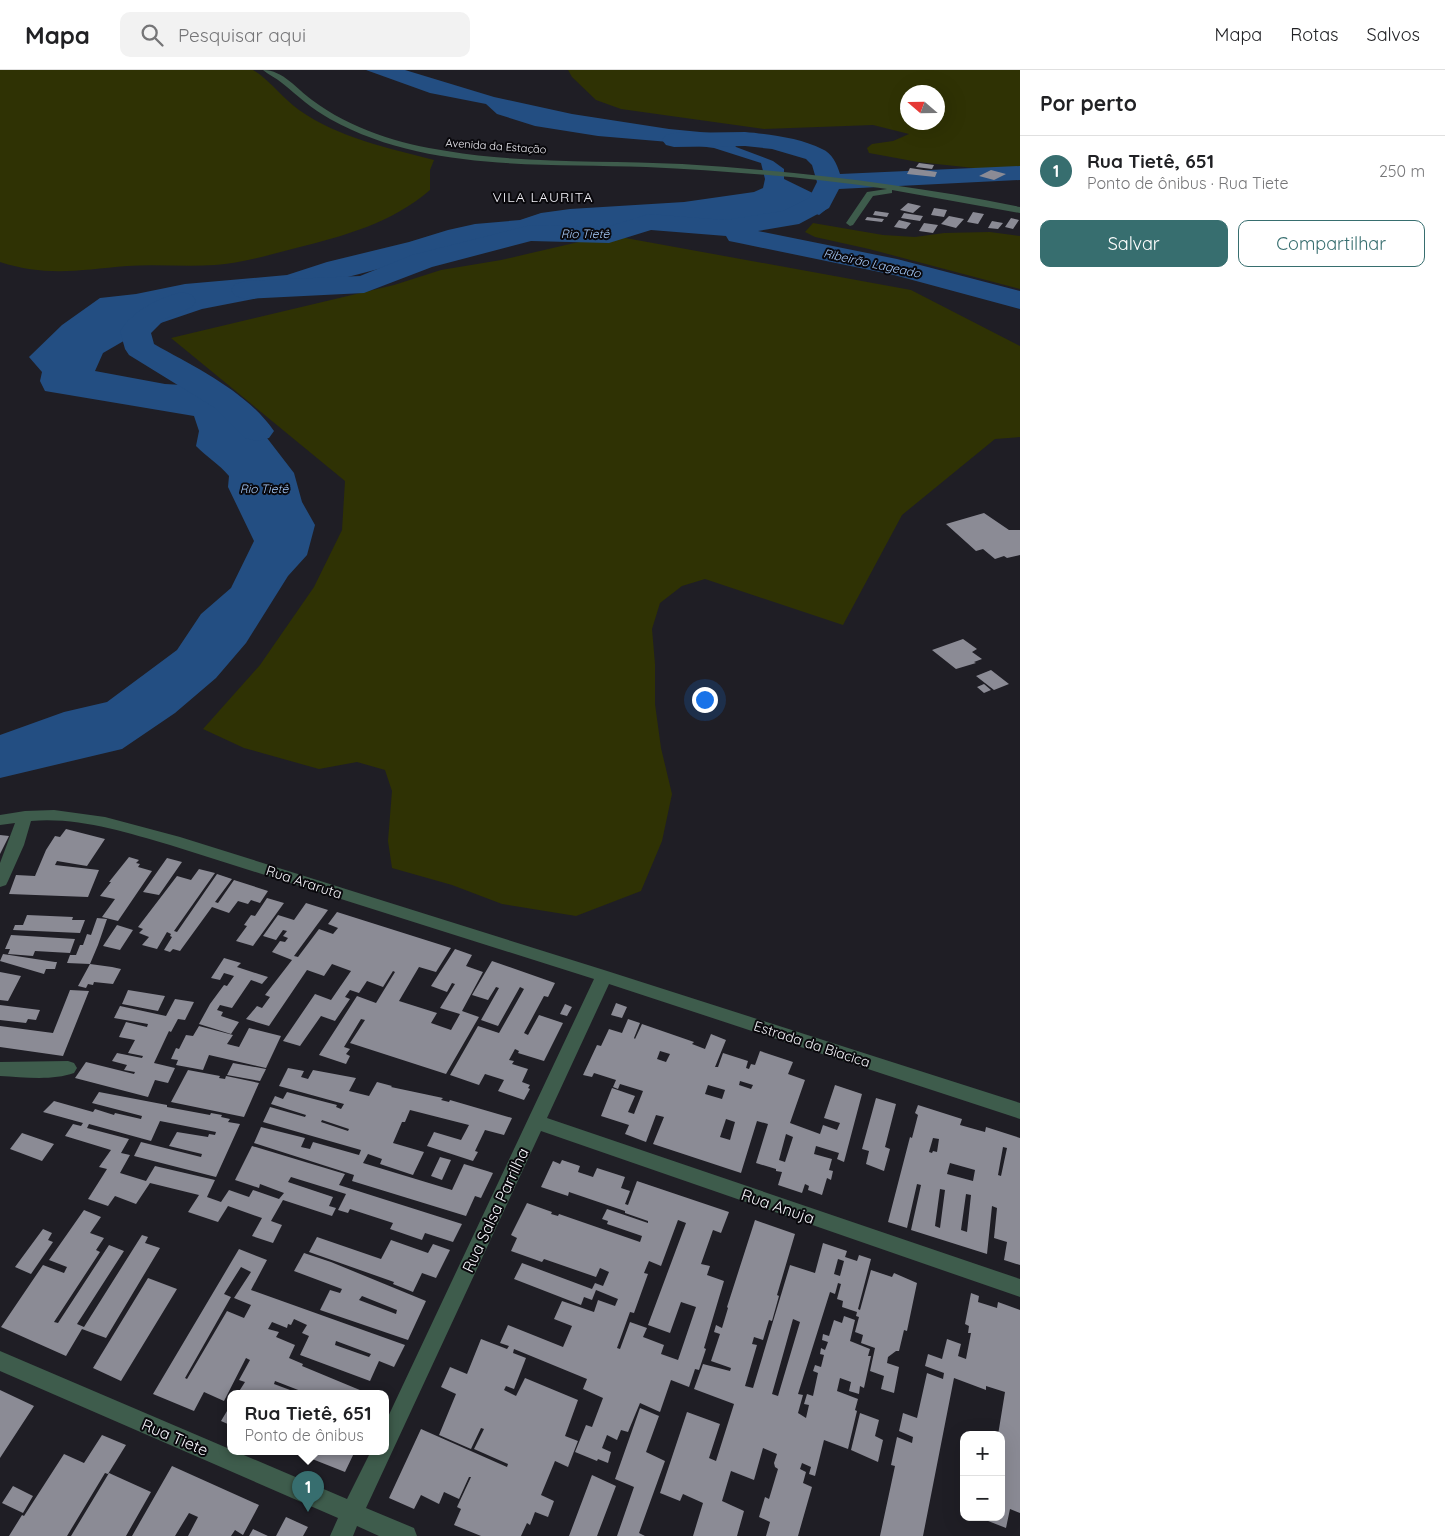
<!DOCTYPE html>
<html lang="pt">
<meta charset="utf-8">
<style>
:root{--surface:#fff;--page:#f2f2f2;--text:#202124;--muted:#757577;--line:#e0e0e0;--accent:#376e6f}
body{margin:0;font-family:Quicksand,sans-serif;background:var(--page);color:var(--text)}
.controls{position:absolute;right:15px;bottom:15px;display:grid;overflow:hidden;border-radius:10px;box-shadow:0 5px 20px #0002}
.controls button{width:45px;height:45px;display:grid;place-items:center;padding:0;border:0;border-bottom:1px solid var(--line);background:var(--surface);color:var(--text);font:25px sans-serif}
.compass{position:absolute;left:900px;top:15px;width:45px;height:45px;border-radius:50%;background:var(--surface);box-shadow:0 5px 20px #0002;rotate:290deg}
.you{position:absolute;left:704px;top:629px;width:18px;height:18px;margin:-12px;border:4px solid #fff;border-radius:50%;background:#1a73e8;box-shadow:0 0 0 8px #1a73e833}
.badge{display:grid;place-items:center;width:32px;height:32px;border-radius:50%;background:var(--accent);color:#fff;font-size:16px;font-weight:700}
.pin{position:absolute;translate:-50% -41px;filter:drop-shadow(0 1px 2px #0008)}
.pin::after{content:'';position:absolute;top:26px;width:18px;height:15px;background:inherit;clip-path:polygon(0 0,100% 0,50% 100%)}
.popup{position:absolute;left:227px;top:1320px;width:162px;height:65px;box-sizing:border-box;display:grid;place-content:center;border-radius:10px;background:var(--surface);filter:drop-shadow(0 1px 4px #0005);font-size:16px;white-space:nowrap;color:var(--muted)}
.popup b{font-size:19px;color:var(--text)}
.popup::after{content:'';position:absolute;left:50%;top:100%;margin-left:-10px;border:10px solid transparent;border-top-color:var(--surface)}
.list{margin:0;padding:0;list-style:none}
h2{display:flex;justify-content:space-between;align-items:center;height:65px;margin:0;padding:0 20px;font-size:21px}
h2 small{font-size:16px;font-weight:400;color:var(--muted)}
.list li{display:grid;grid-template-columns:32px 1fr auto;gap:15px;align-items:center;box-sizing:border-box;height:70px;padding:0 20px;border-top:1px solid var(--line)}
.list b{display:block;font-size:19px;white-space:nowrap}
.list p{margin:0;font-size:16px;white-space:nowrap;color:var(--muted)}
.list em{font-size:16px;font-style:normal;color:var(--muted)}
.actions{display:flex;gap:10px;padding:15px 20px}
.actions a{flex:1;padding:11px 0;border:1px solid var(--accent);border-radius:10px;text-align:center;font-size:18px;color:var(--accent)}
.actions .main{background:var(--accent);color:#fff}
.icon{flex:none;width:28px;height:28px;fill:none;stroke:currentColor;stroke-width:2;stroke-linecap:round;stroke-linejoin:round}
.map{position:relative;flex:none;width:1020px;height:1466px;overflow:hidden}
header{display:flex;align-items:center;gap:30px;box-sizing:border-box;height:70px;padding:0 25px;background:var(--surface);border-bottom:1px solid var(--line)}
header strong{font-size:24px}
nav{display:flex;gap:28px;margin-inline-start:auto;font-size:18px}
.search{width:350px;height:45px;background:var(--page);display:flex;align-items:center;gap:12px;box-sizing:border-box;padding:0 18px;border-radius:10px;color:var(--muted);font-size:19px}
main{display:flex}
aside{flex:1;background:var(--surface)}
.map>svg:first-child{display:block}
.green{fill:#2f3204;fill-rule:evenodd}
.water{fill:#234e82}
.lines{fill:none;stroke-linecap:round;stroke-linejoin:round}
.river{fill:#234e82;fill-rule:evenodd}
.building{fill:#8b8b95;fill-rule:evenodd}
.minor{fill:#3e5c4c;fill-rule:evenodd}
.labels{text-anchor:middle;dominant-baseline:central;stroke-width:4;stroke-linejoin:round;paint-order:stroke}
.far-street-label{font-size:11px;fill:#f4f3f9;stroke:#09080c}
.far-water-label{font-size:12px;font-style:italic;fill:#a6cbfb;stroke:#09080c}
.far-quarter-label{font-size:14px;letter-spacing:1px;fill:#f4f3f9;stroke:#09080c}
.street-label{font-size:14px;fill:#f4f3f9;stroke:#09080c}
.near-street-label{font-size:16px;fill:#f4f3f9;stroke:#09080c}
</style>
<header>
<strong>Mapa</strong>
<div class="search"><svg class="icon" aria-label="search" viewBox="0 0 24 24"><circle cx="10" cy="10" r="6"/><path d="M15 15l6 6"/></svg>Pesquisar aqui</div>
<nav><a>Mapa</a><a>Rotas</a><a>Salvos</a></nav>
</header>
<main>
<div class="map">
<svg width="1020" height="1466" viewBox="0 0 1020 1466">
<rect width="100%" height="100%" fill="#1f1e25"/>
<path class="green" d="M0,0H253C271,11 282,28 299,40C339,68 388,78 434,90L430,100V120C392,153 344,166 296,178C269,185 242,193 215,195C186,197 156,194 127,196C80,200 46,207 0,192Z
M568,0H1020V103L918,92L869,83L867,78L872,74L893,71L909,64L873,55L764,59L621,39L596,30L572,7ZM938,22V52H908V22Z
M813,153L883,165L915,167L944,163L990,162L1020,166V219L869,179L815,167L805,162Z
M609,165L911,220L1020,276V367L995,369L902,445L843,555L705,509L682,516L660,533L652,559L655,594V634L661,678L672,724L662,771L641,821L576,846L502,834L452,815L392,798L388,771L392,721L385,700L357,692L319,699L244,678L203,659L260,595L314,517L342,460L345,411L171,268L394,215L441,200L501,190Z"/>
<path class="water" d="M366,0H405L494,27L572,44L669,59L721,64L735,69L734,74L736,77L773,91L784,99V109L825,129L828,138L819,145L806,140L790,142L764,148L740,161L714,163L653,159L609,165L564,161L505,166L294,221L202,239L146,258L103,283L95,301L165,314L200,316L231,329L257,355L294,403L302,432L315,455L307,485L288,506L246,573L216,608L175,643L122,679L0,708V665L64,642L107,632L177,580L201,544L231,518L254,471L228,417L229,406C219,394 207,387 196,376L199,361L194,346L45,321L40,311L42,302L29,287L62,255L100,228L136,224L185,214L287,205L327,192L409,172L448,160L475,154L520,150L541,143L570,139L684,132L754,122L763,118L765,109L761,93L714,78L669,72L598,66L535,56L497,44L486,34L430,23Z"/>
<g class="lines">
<path class="river" d="M745,62C768,64 801,68 822,79C832,83 837,94 840,104L1020,96V110L839,119L829,138L799,154L758,161L897,189L1020,221V239L894,205L739,173L729,171L726,166L651,160L609,173L531,171L432,197L364,223L245,229L235,226L231,220L235,214L245,211L360,206L412,185L531,155L607,157L649,144L725,150L783,141L809,128L817,112L812,95L806,89L772,79L745,76L674,77L666,75L662,70L666,65L674,63Z
M182,222L192,225L196,231L192,237L165,249L151,263L154,274C196,298 245,320 274,361L269,368L257,371L245,368L215,338L129,285L125,279L120,261C134,240 158,228 182,222Z"/>
</g>
<path class="building" d="M919,93L934,95L932,99L916,97Z
M910,98L937,102L935,107L907,104Z
M991,100L1006,104L994,110L979,106Z
M908,133L921,136L913,143L900,140Z
M934,138L947,140L944,147L931,145Z
M875,141L889,143L887,147L873,145Z
M973,142L984,144L978,154L967,152Z
M904,143L923,146L920,151L901,148Z
M949,146L964,149L956,158L941,154Z
M867,147L884,149L882,152L865,150Z
M1011,148L1019,150L1013,159L1005,157Z
M899,150L911,153L906,159L894,157Z
M992,151L1003,153L998,159L988,158Z
M924,153L938,155L933,163L919,161Z
M984,443L1009,460H1020V485L1007,488L1004,486L995,489L983,479L976,481L946,454Z
M963,569L977,579L972,582L982,589L974,592L976,593L956,599L932,580Z
M991,600L1009,614L994,620L976,606Z
M984,614L991,620L984,623L977,617Z
M66,759L105,769L87,796L57,791L55,795L99,800L88,827L9,824L16,805L35,806L46,780L55,766L60,767Z
M0,765L9,766L0,784Z
M129,787L139,790L136,793L140,794L138,797L152,801L118,851L102,847L115,829L100,826L111,812H109Z
M167,788L182,792L159,825L143,822Z
M199,799L215,803L174,861L177,862L217,804L232,809L215,832L218,833L234,810L268,821L260,833L251,830L248,834L238,831L229,843L212,837L180,881L173,879L170,882L164,880L172,867L170,866L171,864L167,862L157,879L142,875L149,867L139,863L143,859L138,857L177,806L191,810Z
M267,828L284,833L253,876L236,871L247,856L244,855L251,845L255,846Z
M306,833L328,840L294,886L298,887L319,859L333,864L338,858L328,854L337,842L451,878L436,902L419,897L399,931L437,943L431,953L451,960L460,944L440,938L455,914L452,913L447,922L431,916L455,879L472,885L466,896L483,902L462,941L479,947L446,1004L350,973L365,950L361,949L344,977L350,979L346,984L350,986L346,994L319,985L357,926L376,933L395,902L393,901L383,917L367,911L359,923L350,920L345,927L350,929L335,951L321,946L300,976L283,971L315,924L331,930L351,901L332,894L324,906L307,900L269,956L246,949L257,936L262,938L270,927L265,925L292,890L272,882L280,871L285,872L288,868L283,866L287,861L283,860L276,870L263,866L278,845L294,850Z
M27,845L73,847L72,850H85L80,863L13,860L15,855H23Z
M97,848L107,849L98,875L90,894L67,893L70,885H76L80,875H83L87,864L91,865Z
M117,855L133,860L120,880L103,876Z
M11,865L75,869L70,883L35,881L33,886L8,884L10,879H5Z
M3,884L55,892H57L55,899H46L44,904L0,891Z
M224,888L241,893L237,897L268,907L262,914L251,910L232,938L220,935L217,940L223,942L221,946L239,952L231,964L199,954L210,934L224,915L227,916L234,906L224,903L220,910L211,908Z
M492,891L555,913L548,927L544,926L524,963L528,965L539,945L563,953L544,991L518,983L519,981L515,979L509,990L514,991L512,994L528,999L522,1012L530,1015L528,1018L530,1019L524,1030L498,1021L504,1010L485,1004L479,1015L450,1005L478,956L499,963L524,919L520,917L498,956L481,950L499,918L496,917L488,930L472,925Z
M90,894L112,897L121,899L113,914L94,912L93,915L88,914L86,918L78,916Z
M0,902L21,906L8,931L0,930Z
M70,920L89,921L63,986L0,977V956L53,963Z
M128,920L165,926L158,941L122,934Z
M175,929L194,932L185,950L178,949L171,962L169,961L154,993L175,998L168,1013L155,1010L148,1027L75,1008L86,992L134,1004L135,1002L124,1000L127,995L112,991L117,983L142,988L143,986L128,983L135,970L119,967L126,952L147,957L148,954L114,948L120,936L166,946Z
M616,933L627,937L622,948L611,945Z
M565,934L572,937L567,946L560,944Z
M0,935L40,940L36,950L28,949L26,953L0,950Z
M628,949L640,953L634,968L635,969L642,954L694,972L692,974L705,979L711,964L726,970L715,997H718L723,983L748,991L746,998L749,999L751,994L755,995L760,981L793,992L788,1004L805,1010L790,1053L820,1064L823,1055L837,1060L840,1053L824,1048L835,1015L862,1024L844,1092L837,1089L839,1083L816,1076L814,1084L832,1089L829,1100L833,1101L831,1110L827,1108L822,1125L808,1120L809,1116L805,1114L802,1123L778,1115L782,1102L776,1101V1099L756,1093L768,1054L757,1051L741,1103L653,1074L664,1047L656,1045L646,1072L625,1064L629,1055L601,1046L612,1018L635,1026L628,1042L634,1044L643,1021L620,1014L618,1019L613,1017L616,1010L594,1003L592,1007L583,1005L597,975L601,976L609,959L622,963ZM660,981L670,984L666,992L657,989ZM740,1011L753,1015L751,1019L739,1015ZM708,1015L725,1020L722,1029L705,1024ZM726,1049L735,1052L730,1070L720,1067ZM786,1064L793,1067L785,1092L779,1090Z
M199,956L233,965L227,974L239,977L249,958L281,966L266,998L209,985L203,1000L176,995L178,990L171,989L176,978L179,979L186,965L193,966Z
M233,993L266,999L260,1011L227,1005Z
M288,998L304,1001L301,1007L308,1009L313,1000L356,1008L349,1021L369,1026L377,1012L392,1016L391,1017L443,1028L441,1030L449,1032L450,1030L512,1048L504,1065L485,1060L475,1081L478,1082L473,1091L427,1076L434,1062L461,1070L469,1055L410,1040L405,1052H402L393,1073L424,1082L413,1105L380,1094L382,1089L368,1084L363,1093L452,1120L464,1094L487,1101L493,1103L481,1128L475,1126L466,1146L352,1111L354,1105L254,1073L261,1057L305,1068L301,1077L310,1079L313,1072L359,1085L361,1080L263,1052L270,1037L305,1047L306,1045L271,1034L275,1026L283,1029L287,1022L337,1035L336,1037L341,1039L344,1034L279,1016ZM322,1050L349,1059L348,1061L321,1052Z
M188,1000L220,1006L219,1008L225,1009L226,1006L259,1013L244,1047L171,1032Z
M99,1022L167,1035V1037L210,1045L211,1043L222,1045L221,1047L230,1049L228,1052L240,1054L216,1107L134,1086L141,1072L201,1087L202,1084L169,1076L177,1062L208,1067L209,1064L215,1065L216,1062L160,1051L151,1071L89,1054L87,1058L129,1069L121,1083L130,1085L120,1103L146,1111L155,1096L215,1110L207,1127L221,1132L229,1120L249,1127L253,1120L279,1129L284,1123L260,1114L259,1118L235,1110L252,1076L345,1104L339,1115L462,1154L453,1172L425,1163L422,1170L390,1159L393,1153L350,1139L348,1143L338,1140L346,1124L291,1107L288,1112L333,1127L329,1136L336,1138L332,1146L283,1130L271,1151L282,1155L273,1173L252,1166L262,1148L228,1136L218,1152L188,1142L199,1125L150,1113L136,1134L115,1126L108,1136L88,1129L107,1099L99,1097L111,1080L65,1066L73,1054L81,1056L83,1053L43,1042L54,1031L93,1042L95,1039L114,1045L115,1043L141,1049L142,1046L92,1033Z
M876,1028L896,1034L885,1077L890,1079L884,1101L866,1094L869,1081L862,1079Z
M918,1035L962,1049L960,1055L985,1062L986,1057L1020,1068V1195L1004,1190L1007,1172L994,1168L997,1138L992,1136L987,1184L911,1160L921,1115L917,1114L907,1158L888,1152L910,1067L912,1068L918,1045L915,1043ZM933,1068L939,1069L937,1082L933,1081L932,1083L929,1082ZM1003,1077L1007,1078L1001,1106L998,1105ZM950,1093L975,1100L973,1111L947,1104ZM940,1119L945,1120L940,1158L935,1156ZM966,1124L971,1125L967,1162L961,1160Z
M22,1063L54,1074L42,1091L10,1079Z
M440,1087L451,1090L442,1110L431,1106Z
M562,1090L580,1096L578,1102L593,1107L597,1098L625,1107L621,1118L630,1121L625,1134L628,1135L637,1111L729,1142L721,1163L713,1160L701,1194L710,1196L707,1205L724,1211L704,1278L706,1279L699,1300L695,1299L689,1317L671,1310L660,1342L640,1333L628,1362L621,1360L617,1370L607,1365L602,1378L611,1382L608,1393L598,1389L597,1391L575,1382L586,1355L592,1357L603,1328L583,1319L587,1309L514,1279L513,1283L526,1288L514,1319L506,1316L504,1320L516,1326L525,1308L578,1330L565,1366L578,1371L568,1397L555,1391L541,1425L554,1431L548,1447L535,1442L530,1455L527,1453L521,1466H481L454,1455L461,1439L457,1437L471,1407H469L459,1429L444,1422L439,1434L421,1425L414,1439L389,1428L421,1359L507,1397L508,1394L474,1379L484,1359L481,1358L471,1379L439,1365L456,1324L441,1317L450,1297L467,1304L481,1269L507,1279L509,1276L500,1273L508,1255L563,1277L572,1256L554,1249L562,1231L594,1242L598,1230L615,1236L618,1229L596,1220L592,1230L584,1227L581,1235L514,1209L522,1193L592,1219L595,1213L603,1216L609,1202L600,1198L596,1207L544,1189L542,1192L511,1181L517,1168L511,1165L527,1133L552,1142L551,1144L558,1146L559,1144L640,1172L642,1166L607,1154L608,1151L602,1149L607,1139L648,1153V1151L625,1143V1141L622,1140L569,1122L568,1126L541,1117L553,1091L560,1094ZM678,1150L686,1153L648,1255L670,1263L681,1232L696,1237L678,1290L661,1284L664,1275L643,1267L647,1258L630,1252L620,1279L617,1278L630,1242L634,1243L648,1204L644,1203L649,1191L661,1196Z
M84,1140L101,1147L90,1163L104,1168L96,1180L100,1182L54,1252L58,1253L109,1175L124,1181L77,1254L84,1257L142,1165L148,1167L145,1173L160,1178L106,1268L82,1259L66,1286L1,1257L43,1195L64,1203L67,1197L49,1190Z
M755,1150L795,1164L777,1225L779,1226L772,1251L769,1250L763,1270L754,1267L752,1274L757,1275L745,1316L753,1318L790,1195L815,1203L823,1173L847,1181L845,1187L857,1191L859,1185L871,1189L858,1239L860,1240L871,1200L892,1207L894,1203L917,1213L907,1261L904,1260L899,1281H896L888,1287L887,1293L899,1297L894,1323L881,1319L884,1306L870,1301L875,1278L861,1273L863,1265L855,1262L859,1247L856,1246L857,1242L842,1237L843,1231L837,1229L841,1214L838,1213L835,1224L830,1222L798,1324L803,1325L798,1343L806,1348L809,1335L804,1334L807,1324L813,1326L818,1303L813,1301L815,1295L821,1297L824,1285L820,1284L821,1278L825,1280L828,1272L822,1270L823,1264L829,1266L834,1250L842,1253L844,1246L855,1250L850,1271L870,1279L868,1286H871L864,1318L860,1316L859,1324L849,1321L851,1312L840,1308L837,1321L858,1329L855,1340L857,1341L848,1379L824,1370L815,1406L809,1404L811,1397L802,1393L800,1399L806,1402L803,1413L812,1417L798,1466H766L770,1452L759,1447L765,1427L769,1429L778,1399L775,1397L774,1393L777,1384L763,1378L754,1410L731,1401L722,1431L744,1441L737,1466H693L703,1433L683,1424L680,1431L660,1423L687,1342L720,1354L709,1388L716,1391L734,1334L694,1319L703,1294L730,1301L731,1298L711,1291L720,1264L714,1262L716,1255L722,1258L728,1238L727,1237ZM838,1189L844,1191L840,1206L834,1204ZM793,1249L800,1252L778,1326L772,1324Z
M43,1159L52,1163L48,1170L53,1172L31,1204L15,1197Z
M317,1167L381,1189L391,1170L428,1183L433,1174L450,1180L436,1208L422,1203L413,1222L393,1214L394,1212L309,1182Z
M239,1179L267,1190L251,1220L405,1275L394,1297L379,1291L370,1311L300,1285L309,1266L302,1263L307,1255L294,1249L291,1255L288,1254L287,1258L272,1252L268,1259L279,1262L276,1267L295,1275L289,1288L303,1294L302,1296L367,1323H306L275,1311L274,1314L298,1323H238L245,1312L239,1310L250,1290L246,1288L224,1331L204,1322L194,1341L153,1324ZM241,1197L251,1202L234,1228L251,1235L244,1248L227,1241L187,1309L185,1308L231,1227L224,1224ZM336,1271L371,1284L369,1287L335,1275Z
M304,1183L331,1192L426,1231L408,1270L320,1240L330,1220L340,1223L342,1219L294,1201ZM362,1226L397,1240L396,1244L359,1230Z
M148,1208L177,1219L121,1311L93,1298Z
M971,1223L979,1226L978,1232L997,1238L998,1232L1020,1240V1443L1010,1439L1006,1458L983,1449L984,1447H1001V1365H998L1005,1322L986,1316V1320L954,1308L923,1466H880L895,1396L891,1395L897,1367L912,1373L913,1367L899,1361L903,1343L917,1348L927,1303L943,1309L944,1303L925,1296L928,1284L942,1289L947,1269L961,1274L958,1286L966,1289L971,1263H968L969,1256L965,1254Z
M0,1320L34,1336L0,1388Z
M230,1336V1355L221,1351Z
M640,1338L659,1346L646,1382L665,1391L639,1463L645,1466H617L634,1417L615,1409Z
M860,1343L879,1350L875,1366L883,1370L878,1392L851,1380Z
M102,1365L126,1375L108,1404L105,1403L67,1466H9L22,1445L24,1446L64,1384L84,1393Z
M292,1381H355L345,1402Z
M172,1396L259,1435L243,1465L235,1460L231,1466H188L198,1447L189,1443L175,1466H132Z
M109,1403L151,1422L126,1466H71Z
M592,1405L616,1416L597,1466H569Z
M13,1416L33,1426L23,1443L2,1433Z
M286,1447L308,1457L303,1466H276Z
M253,1459L268,1466H249Z"/>
<g class="lines">
<path class="minor" d="M263,0C283,0 297,19 312,30C351,59 399,74 447,81C524,94 604,90 682,94C795,101 908,114 1020,137V143L892,120V123L873,126L853,155L850,156L846,153L867,122L887,119C807,107 726,101 646,97C541,93 425,102 330,49C312,39 298,26 282,13C276,8 269,5 263,0Z
M54,740L105,747L180,767L604,900L1020,1033V1049L609,914L547,1048L1020,1209V1227L541,1061L366,1438L414,1458L417,1466H379L357,1456L353,1466H330L338,1448L0,1301V1281L347,1429L371,1381H386V1351L594,909L170,775C124,762 79,747 31,751L24,775L8,811L6,815L0,817V793L15,753L0,755V745L25,741Z
M68,991L74,993L77,998L74,1003C52,1011 23,1007 0,1006V992Z"/>
</g>
<g class="labels">
<g class="far-street-label">
<text transform="translate(496 76) rotate(4)">Avenida da Estação</text>
</g>
<g class="far-water-label">
<text x="585" y="163">Rio Tietê</text>
<text transform="translate(872 193) rotate(12)">Ribeirão Lageado</text>
<text x="264" y="418">Rio Tietê</text>
</g>
<g class="far-quarter-label">
<text x="543" y="127">VILA LAURITA</text>
</g>
<g class="street-label">
<text transform="translate(304 812) rotate(18)">Rua Araruta</text>
<text transform="translate(812 974) rotate(18)">Estrada da Biacica</text>
</g>
<g class="near-street-label">
<text transform="translate(778 1136) rotate(19)">Rua Anuja</text>
<text transform="translate(495 1140) rotate(-65)">Rua Salsa Parrilha</text>
<text transform="translate(175 1367) rotate(23)">Rua Tiete</text>
</g>
</g>
</svg>
<div class="controls">
<button>+</button>
<button>−</button>
</div>
<svg class="compass" viewBox="-18 -18 36 36"><path d="M0-13l5 13h-10z" fill="#e53935"/><path d="M0 13l5-13h-10z" fill="#757577"/></svg>
<div class="you"></div>
<div class="pin badge" style="left:308px;top:1442px">1</div>
<div class="popup"><b>Rua Tietê, 651</b>Ponto de ônibus</div>
</div>
<aside>
<h2>Por perto<small></small></h2>
<ul class="list">
<li><span class="badge">1</span><div><b>Rua Tietê, 651</b><p>Ponto de ônibus · Rua Tiete</p></div><em>250 m</em></li>
</ul>
<div class="actions"><a class="main">Salvar</a><a>Compartilhar</a></div>
</aside>
</main>
